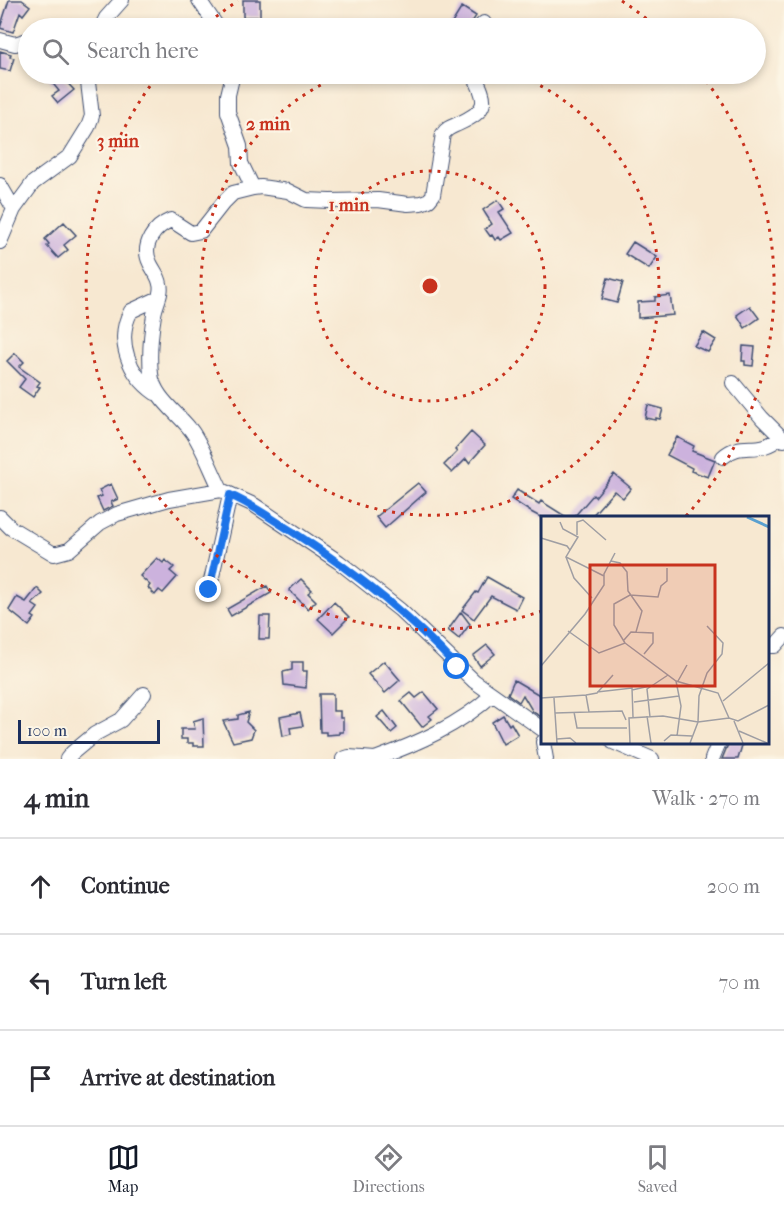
<!DOCTYPE html>
<meta charset="utf-8">
<style>
:root{--surface:#fff;--page:#f7f7f7;--text:#2b2b33;--muted:#7c7c81;--line:#e1e1e2;--accent:#111827}
body{margin:0;font-family:"IM FELL French Canon",serif;background:var(--page);color:var(--text)}
.scale{position:absolute;left:18px;bottom:15px;width:142px;box-sizing:border-box;padding-left:6px;border:3px solid #1b2f5e;border-top:0;font-size:16px;line-height:21px;white-space:nowrap;color:#1b2f5e;-webkit-text-stroke:4px #fcf5e5;paint-order:stroke}
.stop{position:absolute;width:18px;height:18px;margin:-14px;border:4px solid #1a73e8;border-radius:50%;background:#fff}
.stop.end{background:#1a73e8;border-color:#fff;box-shadow:0 2px 6px #0008}
.list{margin:0;padding:0;list-style:none}
h2{display:flex;justify-content:space-between;align-items:center;height:78px;margin:0;padding:0 24px;font-size:26px}
h2 small{font-size:20px;font-weight:400;color:var(--muted)}
.list li{display:grid;grid-template-columns:39px 1fr auto;gap:18px;align-items:center;box-sizing:border-box;height:96px;padding:0 24px;border-top:2px solid var(--line)}
.list b{display:block;font-size:22px;white-space:nowrap}
.list em{font-size:20px;font-style:normal;color:var(--muted)}
.icon{flex:none;width:33px;height:33px;fill:none;stroke:currentColor;stroke-width:2;stroke-linecap:round;stroke-linejoin:round}
.map{position:relative;flex:none;width:784px;height:759px;overflow:hidden}
.search{position:absolute;background:var(--surface);box-shadow:0 3px 9px #0003;left:18px;right:18px;top:18px;height:66px;display:flex;align-items:center;gap:15px;box-sizing:border-box;padding:0 21px;border-radius:33px;color:var(--muted);font-size:22px}
.sheet{height:366px;background:var(--surface)}
nav{display:flex;justify-content:space-around;align-items:center;box-sizing:border-box;height:84px;border-top:2px solid var(--line);background:var(--surface);font-size:16px;color:var(--muted)}
nav a{display:grid;justify-items:center;gap:3px}
nav .on{color:var(--accent)}
.map>svg:first-child{display:block}
.building{fill:#ccb2dd}
.lines{fill:none;stroke-linecap:round;stroke-linejoin:round}
.minor-casing{stroke:#3c4b6f;stroke-width:16}
.minor{stroke:#fff;stroke-width:14}
.route{stroke:#1a73e8;stroke-width:8}
.ring{fill:none;stroke:#c8321e;stroke-width:3;stroke-dasharray:3 6}
.inset-river{fill:none;stroke:#5aa0d0;stroke-width:3}
.inset-road{fill:none;stroke:#9f9ea3;stroke-width:1.5}
.view{fill:#c8321e;fill-opacity:0.15;stroke:#c8321e;stroke-width:3}
.inset-edge{fill:none;stroke:#1b2f5e;stroke-width:3}
.centre{fill:#c8321e;stroke:#fcf5e5;stroke-width:3}
.ring-label{font-size:18px;text-anchor:middle;font-weight:bold;fill:#c8321e;stroke:#fcf5e5;stroke-width:4.5;stroke-linejoin:round;paint-order:stroke}
</style>
<div class="map">
<svg width="784" height="759" viewBox="0 0 784 759">
<rect width="100%" height="100%" fill="#fcf5e5"/>
<filter id="ink" filterUnits="userSpaceOnUse"><feTurbulence type="fractalNoise" baseFrequency=".0167" numOctaves="2"/><feDisplacementMap in="SourceGraphic" scale="12" xChannelSelector="R" yChannelSelector="G"/><feConvolveMatrix kernelMatrix="1 2 1 2 8 2 1 2 1" color-interpolation-filters="sRGB"/></filter>
<filter id="wash" filterUnits="userSpaceOnUse"><feTurbulence type="fractalNoise" baseFrequency=".008" numOctaves="4" result="noise"/><feDisplacementMap in="SourceGraphic" scale="24" xChannelSelector="R" yChannelSelector="G"/><feGaussianBlur stdDeviation="1.35" result="paint"/><feColorMatrix in="noise" values="0 0 0 0 0 0 0 0 0 0 0 0 0 0 0 0 0 1.4 0 .05"/><feComposite in="paint" operator="in"/></filter>
<g filter="url(#wash)">
<rect width="100%" height="100%" fill="#f7e8d1"/>
<g id="blocks">
<path class="building" d="M9,0H22L30,6L23,15L20,12L13,32L0,28Z
M243,0H260V17H243Z
M462,7L476,16L468,28H449Z
M0,51L11,54L10,57L14,58L10,71L0,69Z
M45,74H59L74,90L58,103L52,96L59,91Z
M498,200L504,209L499,212L513,233L501,240L499,237L495,240L492,235L490,236L485,229L492,224L483,210Z
M64,222L76,235L64,245L68,250L58,258L47,246L49,244L45,239Z
M633,242L657,257L649,269L625,254Z
M608,278L623,282L617,303L602,299Z
M670,295L673,315L638,318V302L655,301V297Z
M750,306L759,318L745,328L737,315Z
M703,332L716,340L708,352L694,346Z
M743,346L755,347L753,366L745,365V361H742Z
M15,353L24,362L19,367L40,382L37,386L40,387L33,397L19,387L25,379L7,361Z
M648,405L663,409L660,419L656,418V420L645,418Z
M471,432L485,445L469,463L466,459L452,473L444,465L457,452L455,450Z
M677,437L694,446L692,451L715,460L708,477L691,471L692,468L667,455Z
M614,474L631,488L623,498L614,491L590,518H573L593,495L595,497Z
M418,483L426,492L385,528L376,517Z
M111,484L118,499L111,502L113,506L103,511L97,498L102,496L99,490Z
M517,490L539,504L541,501L568,518H542L531,512L511,499Z
M157,558L163,563L165,560L174,567L170,571L177,577L163,593L159,590L155,595L148,588L150,585L140,576Z
M487,577L522,597L516,609L491,596L474,619L462,610L476,592L478,593Z
M301,579L312,590L308,593L316,601L308,609L289,590Z
M267,586L271,593L231,616L227,609Z
M37,588L43,594L32,604L38,608L32,616L35,618L29,626L9,610L17,597L26,602Z
M334,602L349,617L333,633L318,619Z
M461,612L470,624L459,639L448,630Z
M260,616H270L269,639H259Z
M487,645L495,654L480,666L473,656Z
M384,661L400,680L385,693L368,674Z
M292,662H303V671H307L306,688L284,685L283,672L292,670Z
M514,680L543,697V718L533,712L523,695L519,702L508,694Z
M424,692L438,709L429,716L432,719L422,727L401,701L411,693L416,698Z
M319,694H333V711H340V718H343V732H339V734L326,735V732H320Z
M384,711L397,728L391,733L377,717Z
M249,712L246,722L254,730L251,738L233,742L223,721L238,719V715Z
M300,713L303,726L290,728L291,734L283,736L280,717Z
M503,715L509,725L511,723L518,735L503,744L492,722Z
M203,718L204,746H193V743H187V739H181V729H195L193,721Z
M729,742H743L738,759H722Z"/>
</g>
</g>
<g filter="url(#ink)">
<use href="#blocks" fill-opacity="0" stroke="#3c4b6f" stroke-width="1.5"/>
<g class="lines">
<g class="minor-casing">
<path id="minor" d="M199,0L218,28
M101,28L106,18L122,0
M479,28L484,23
M0,40L15,44L28,40
M233,74L228,95V112L240,146L241,163L253,188
M0,185L14,209
M0,242L14,209L33,183L70,156L88,127L92,116L87,74
M733,383L762,418L784,440
M155,393C129,375 115,340 131,311L157,299
M723,457C742,439 759,457 780,437
M221,490C212,472 204,450 193,433C180,414 154,399 151,374C149,355 151,333 154,315C155,305 163,293 160,284C159,276 153,270 150,263C141,245 154,227 171,220L191,233L201,231L223,203L233,193L253,188L261,187L288,191L306,200L330,201L378,200L408,204L421,203L429,200L433,195L443,134C447,128 451,127 458,124C489,110 488,101 473,74
M0,517L11,528L54,554L69,550L100,523L117,514L169,499L221,490L254,505L339,562L400,610L474,681L542,729
M209,590L230,495
M768,646H775L784,636
M543,742L546,759
M613,742L652,759
M67,759L72,753L95,734L121,720L144,694
M343,759L349,757L375,759
M375,759C416,744 460,725 492,695
M712,759L719,742"/>
</g>
<use href="#minor" class="minor"/>
</g>
</g>
<g class="lines" filter="url(#ink)">
<path class="route" d="M209,590L230,495C253,505 272,519 293,532C353,571 409,614 457,667"/>
</g>
<g class="ring">
<circle cx="430" cy="286" r="115"/>
<path d="M516 74A229 229 0 1 1 344 74"/>
<path d="M542 611A344 344 0 0 1 159 74M202 28A344 344 0 0 1 238 1M622 1A344 344 0 0 1 658 28M701 74A344 344 0 0 1 686 516"/>
</g>
<g transform="translate(541 516)">
<rect width="228" height="228" fill="#f7e8d1"/>
<path class="inset-river" d="M206,1L228,11"/>
<path class="inset-road" d="M19,6L22,13L37,21L29,34M36,19V6L42,4L65,24M0,22L26,30L29,34L25,41L63,60M25,41L33,62L51,82M70,45L79,47L86,56L87,75L101,95L95,116M27,115L58,137L84,127L135,165L177,177L188,202M83,124L90,116L112,117V127L103,138M84,127L73,109V88L89,79L117,81L120,70L126,65V52M0,150L44,98L63,69V58L74,37M135,165L140,190L136,220M137,165L146,149M91,174L109,170M56,176L91,172L92,201M45,179L56,177L72,159M0,182L45,179L48,196M13,182L16,227M182,185L228,147M93,186L138,180M33,196L36,212H86M14,197L81,195L85,204M106,200L110,227M109,201L106,173L127,159M193,205L202,227M198,215L226,227M16,223L29,222L35,227M123,225L130,219L151,220M89,227L88,202L122,200L157,206L188,202L197,205L228,189M149,227L157,206L158,180L166,157L181,138L182,127L166,110"/>
<path class="view" d="M49,49H174V170H49Z"/>
<rect width="228" height="228" class="inset-edge"/>
</g>
<circle cx="430" cy="286" r="9" class="centre"/>
<g class="ring-label">
<text x="268" y="130">2 min</text>
<text x="118" y="147">3 min</text>
<text x="349" y="211">1 min</text>
</g>
</svg>
<div class="scale">100 m</div>
<div class="stop" style="left:457px;top:667px"></div>
<div class="stop end" style="left:209px;top:590px"></div>
<div class="search"><svg class="icon" aria-label="search" viewBox="0 0 24 24"><circle cx="10" cy="10" r="6"/><path d="M15 15l6 6"/></svg>Search here</div>
</div>
<section class="sheet">
<h2>4 min<small>Walk · 270 m</small></h2>
<ul class="list">
<li><svg class="icon" aria-label="ahead" viewBox="0 0 24 24"><path d="M12 20V5M6 11l6-6 6 6"/></svg><div><b>Continue</b></div><em>200 m</em></li>
<li><svg class="icon" aria-label="left" viewBox="0 0 24 24"><path d="M17 20v-9H6M10 6l-5 5 5 5"/></svg><div><b>Turn left</b></div><em>70 m</em></li>
<li><svg class="icon" aria-label="arrive" viewBox="0 0 24 24"><path d="M6 21V4h12l-3 4 3 4H6"/></svg><div><b>Arrive at destination</b></div></li>
</ul>
</section>
<nav>
<a class="on"><svg class="icon" aria-label="map" viewBox="0 0 24 24"><path d="M3 6l6-2 6 2 6-2v14l-6 2-6-2-6 2zM9 4v14M15 6v14"/></svg>Map</a>
<a><svg class="icon" aria-label="directions" viewBox="0 0 24 24"><path d="M12 3l9 9-9 9-9-9zM9 14v-3h6M13 9l2 2-2 2"/></svg>Directions</a>
<a><svg class="icon" aria-label="saved" viewBox="0 0 24 24"><path d="M7 4h10v16l-5-4-5 4z"/></svg>Saved</a>
</nav>
